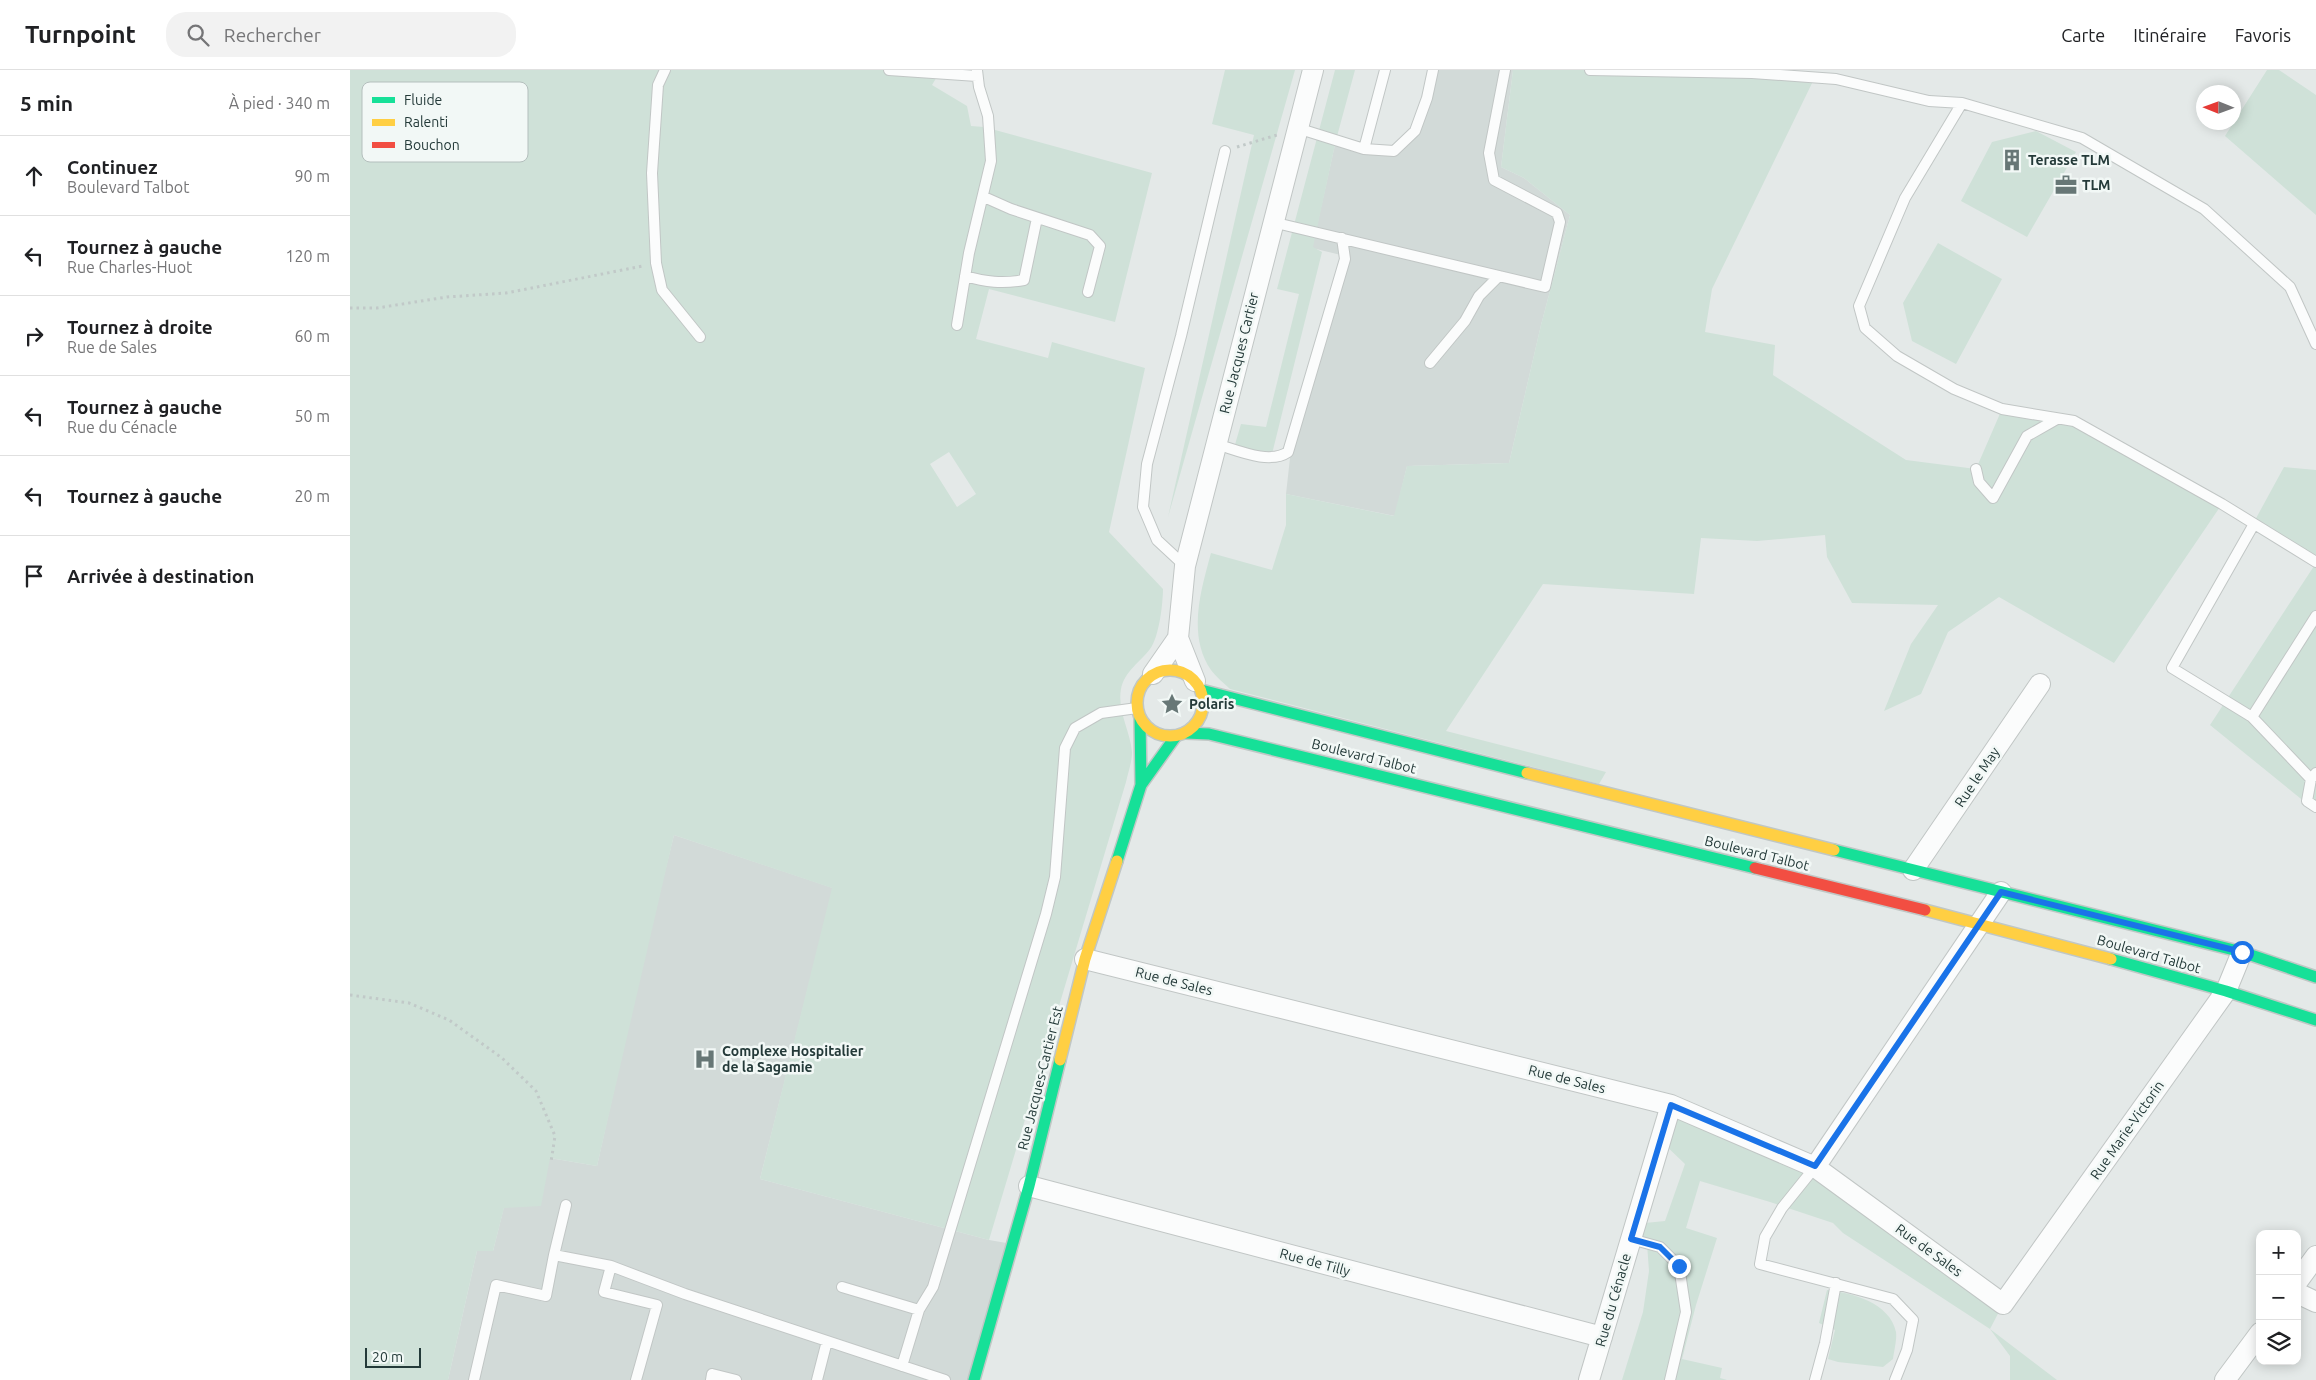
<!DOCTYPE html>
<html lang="fr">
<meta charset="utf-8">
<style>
:root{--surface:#fff;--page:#f2f2f2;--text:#202124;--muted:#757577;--line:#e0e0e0}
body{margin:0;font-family:Ubuntu,sans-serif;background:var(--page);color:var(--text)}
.controls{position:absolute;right:15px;bottom:15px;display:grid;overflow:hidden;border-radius:10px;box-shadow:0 2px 12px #0003}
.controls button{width:45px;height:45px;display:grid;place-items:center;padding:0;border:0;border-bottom:1px solid var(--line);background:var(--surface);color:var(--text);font:25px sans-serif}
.compass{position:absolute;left:1846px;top:15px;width:45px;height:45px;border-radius:50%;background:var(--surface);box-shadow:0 2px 12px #0003;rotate:271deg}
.scale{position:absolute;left:15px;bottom:12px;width:56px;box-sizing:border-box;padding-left:5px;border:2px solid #243a39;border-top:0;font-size:14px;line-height:18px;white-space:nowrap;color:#243a39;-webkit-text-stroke:4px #f2f8f6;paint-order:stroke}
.stop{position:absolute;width:15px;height:15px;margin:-11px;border:4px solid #1a73e8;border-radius:50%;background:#fff}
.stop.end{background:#1a73e8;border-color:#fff;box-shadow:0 1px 5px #0008}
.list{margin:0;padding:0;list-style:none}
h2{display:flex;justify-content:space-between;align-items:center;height:65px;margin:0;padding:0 20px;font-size:21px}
h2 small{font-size:16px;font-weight:400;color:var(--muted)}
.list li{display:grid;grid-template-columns:32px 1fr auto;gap:15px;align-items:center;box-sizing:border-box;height:80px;padding:0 20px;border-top:1px solid var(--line)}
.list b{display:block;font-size:19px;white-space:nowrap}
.list p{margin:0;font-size:16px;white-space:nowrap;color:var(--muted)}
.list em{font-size:16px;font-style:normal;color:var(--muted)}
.icon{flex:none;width:28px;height:28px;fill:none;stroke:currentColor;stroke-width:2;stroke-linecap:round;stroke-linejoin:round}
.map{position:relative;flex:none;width:1966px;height:1310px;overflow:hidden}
header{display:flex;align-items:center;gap:30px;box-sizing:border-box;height:70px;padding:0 25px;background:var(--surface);border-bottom:1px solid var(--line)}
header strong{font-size:24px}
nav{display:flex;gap:28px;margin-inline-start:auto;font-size:18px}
.search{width:350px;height:45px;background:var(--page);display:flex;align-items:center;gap:12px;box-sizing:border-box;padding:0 18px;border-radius:20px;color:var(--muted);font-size:19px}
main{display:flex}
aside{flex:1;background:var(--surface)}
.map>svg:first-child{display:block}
.built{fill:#d2dad8}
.green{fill:#cfe1d8;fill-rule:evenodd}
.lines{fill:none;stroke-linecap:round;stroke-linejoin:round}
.lane-casing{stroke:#c1c6c5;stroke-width:12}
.street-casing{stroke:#c1c6c5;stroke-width:22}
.fast-casing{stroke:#c0c7c5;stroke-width:14}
.slow-casing{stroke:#c0c7c5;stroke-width:14}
.jam-casing{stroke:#c0c7c5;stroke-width:14}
.path{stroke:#c1c9c8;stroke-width:3;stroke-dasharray:2.5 4;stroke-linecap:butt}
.lane{stroke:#fbfcfc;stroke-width:10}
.street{stroke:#fbfcfc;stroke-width:20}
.fast{stroke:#16e098;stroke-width:11}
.slow{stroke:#ffcf43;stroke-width:11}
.jam{stroke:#f24e42;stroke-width:11}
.route{stroke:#1a73e8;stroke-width:6}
.labels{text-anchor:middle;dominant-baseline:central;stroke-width:5;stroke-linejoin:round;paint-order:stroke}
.poi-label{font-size:14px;font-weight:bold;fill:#243a39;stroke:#f2f8f6;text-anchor:start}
.street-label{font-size:14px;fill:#243a39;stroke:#f2f8f6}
.key{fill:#f2f8f6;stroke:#b4bfbd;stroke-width:1}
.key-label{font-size:14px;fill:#243a39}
</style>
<header>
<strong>Turnpoint</strong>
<div class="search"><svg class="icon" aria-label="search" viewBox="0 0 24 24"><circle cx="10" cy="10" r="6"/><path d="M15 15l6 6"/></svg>Rechercher</div>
<nav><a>Carte</a><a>Itinéraire</a><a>Favoris</a></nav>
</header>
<main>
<aside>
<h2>5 min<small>À pied · 340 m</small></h2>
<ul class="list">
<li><svg class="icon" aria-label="ahead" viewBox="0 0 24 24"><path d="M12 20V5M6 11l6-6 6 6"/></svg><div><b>Continuez</b><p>Boulevard Talbot</p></div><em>90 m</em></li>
<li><svg class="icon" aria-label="left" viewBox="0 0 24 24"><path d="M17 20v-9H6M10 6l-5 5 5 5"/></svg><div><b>Tournez à gauche</b><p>Rue Charles-Huot</p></div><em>120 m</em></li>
<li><svg class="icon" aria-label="right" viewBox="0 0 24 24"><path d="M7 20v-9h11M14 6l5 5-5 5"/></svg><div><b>Tournez à droite</b><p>Rue de Sales</p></div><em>60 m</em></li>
<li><svg class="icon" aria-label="left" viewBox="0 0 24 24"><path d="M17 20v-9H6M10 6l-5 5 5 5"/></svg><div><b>Tournez à gauche</b><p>Rue du Cénacle</p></div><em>50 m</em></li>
<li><svg class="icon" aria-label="left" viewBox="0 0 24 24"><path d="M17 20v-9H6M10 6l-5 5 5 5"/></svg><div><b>Tournez à gauche</b></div><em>20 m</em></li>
<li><svg class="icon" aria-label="arrive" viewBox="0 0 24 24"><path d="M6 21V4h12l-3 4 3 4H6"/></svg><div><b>Arrivée à destination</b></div></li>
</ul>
</aside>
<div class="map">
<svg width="1966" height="1310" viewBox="0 0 1966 1310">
<rect width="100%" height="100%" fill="#e4e9e8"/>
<path class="built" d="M1083,0H1163L1151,97L1174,108L1220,145L1191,255L1159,393L1057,396L1045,446L936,424L941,379L987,210L991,185L962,178L986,70L1044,81L1065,61Z
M324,765L483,818L410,1109L639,1170L662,1174L624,1310H98L127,1181H143L154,1137L200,1088L247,1096L293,890Z"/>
<path class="green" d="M0,0H591L582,15L617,36L621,56L634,57L802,103L765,252L639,219L626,269L698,288L702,272L795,298L759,462L813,519C813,533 809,568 800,579C791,591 774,602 771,619C767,641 780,660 782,682C782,692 778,703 776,712L639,1170L410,1109L482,818L324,765L247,1096L200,1088L191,1136L154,1138L143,1181H127L98,1310H0ZM599,382L626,424L607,437L580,394Z
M875,0H945L818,447L904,65L862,54Z
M985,0H1005L986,70L963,177L972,182L922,384L884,378L891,354L916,357L949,224L927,219Z
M1163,0H1240L1465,7L1362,219L1355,262L1425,275L1423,305L1556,390L1626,399L1652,339L1724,351L1872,434L1764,593L1649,527L1598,562L1571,624L1534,641L1561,574L1588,535L1502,533L1477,487L1475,465L1407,471L1351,468L1344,524L1193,514L1096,661L1256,702L1249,714L880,619C874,613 866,607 861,600C837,565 851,520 861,483L922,500L936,455V424L1044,446L1057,396L1159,393L1191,255L1220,145L1174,108L1151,97Z
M1917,0H1929L1966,25V145L1875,66Z
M1686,61L1726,82L1677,167L1611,131L1642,72Z
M1588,173L1652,209L1606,294L1562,271L1553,233Z
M1934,397L1966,400V492L1904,452Z
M1966,493V741L1860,655Z
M1321,1035L1465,1097L1653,1234L1640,1259L1707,1310H1660V1286L1640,1259L1493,1163L1483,1153L1420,1132L1350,1111L1336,1158L1367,1168L1346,1235L1332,1289L1372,1298L1370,1308L1377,1310H1272L1293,1242L1299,1201L1297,1174L1281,1169L1285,1154L1315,1151L1335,1094L1310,1070Z
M1477,1220C1503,1223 1540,1233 1546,1262C1547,1270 1544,1281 1543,1289L1533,1297L1488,1292L1478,1289L1485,1260L1469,1253Z"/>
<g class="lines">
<g class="lane-casing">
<path id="lane" d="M315,0L308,15L302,103L306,193L312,220L350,267
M539,0L627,6
M1240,0L1402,3L1486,9L1579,31L1612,33L1732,68L1854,139L1940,217L1966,274
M1612,33L1555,128L1509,236L1515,258L1547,286L1604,319L1652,339L1724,351L1872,434L1966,492
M947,58L1014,79L1044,81L1065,61L1077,28L1083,0
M1014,79L1035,0
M634,127L661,139L740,165L750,176L738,222
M922,152L1195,217L1210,152L1207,143L1144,110L1139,83L1155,0
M615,206C636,212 652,214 674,210L687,148
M607,255L619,183L641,91L638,46L629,17L627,0
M1080,293L1115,251L1129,226L1149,206
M866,374C887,380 919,395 938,382L995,189L992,168
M1626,399L1629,412L1643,428L1677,366L1707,349
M835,496L807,470L793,437L797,394L831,266L875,81
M1902,647L1822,598L1904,454
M1966,703L1961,709L1957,731L1966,737
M1961,709L1902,647L1966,546
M1465,1097L1432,1138L1415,1167L1410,1194L1543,1229L1563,1250L1557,1280L1545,1310
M1281,1169L1310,1177L1329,1196L1336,1242L1320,1310
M204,1185L216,1135
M261,1196L335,1224L595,1310
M492,1217L569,1240L552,1296
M569,1240L583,1217L696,844L705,807L715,678L725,658L751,643L787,638
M124,1310L146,1215L196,1226L204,1185L261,1196L254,1222L307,1235L286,1310
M361,1310L362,1304L386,1310
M467,1310L477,1271
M1465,1310L1475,1273L1486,1213"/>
</g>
<g class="street-casing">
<path id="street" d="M803,604L828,568
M845,611L828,568L835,496L963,0
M1563,800L1690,614
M735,889L1321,1035L1465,1097L1653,1234L1876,921L1892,882
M1465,1097L1651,822
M679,1116L1252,1267
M1947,1212L1966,1186
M1947,1223L1966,1232
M1239,1310L1321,1035
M1875,1310L1910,1263"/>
</g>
<g class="fast-casing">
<path id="fast" d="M851,620L1177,703
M790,648L791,715
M836,663L859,664L1405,798
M1484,780L1892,882L1966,907
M767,791L791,715L826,666
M1761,889L1876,921L1966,950
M624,1310L679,1116L710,990"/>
</g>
<g class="slow-casing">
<path id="slow" d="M787 633a33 33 0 1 1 66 0a33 33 0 1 1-66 0Z
M1177,703L1484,780
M1575,840L1761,889
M710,990L735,889L767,791"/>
</g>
<g class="jam-casing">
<path id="jam" d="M1405,798L1575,840"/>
</g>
<path class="path" d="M887,77L927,65
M0,238H27L97,227L156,223L293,196
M0,925L59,933L99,950L152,988L186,1021L205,1066L201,1092"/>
<use href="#lane" class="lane"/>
<use href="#street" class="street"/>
<use href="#fast" class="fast"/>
<use href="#slow" class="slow"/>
<use href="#jam" class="jam"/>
</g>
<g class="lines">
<path class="route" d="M1329,1196L1310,1177L1281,1169L1321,1035L1465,1096L1651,822L1892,882"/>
</g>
<defs>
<g id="building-bare" transform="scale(1.725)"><path d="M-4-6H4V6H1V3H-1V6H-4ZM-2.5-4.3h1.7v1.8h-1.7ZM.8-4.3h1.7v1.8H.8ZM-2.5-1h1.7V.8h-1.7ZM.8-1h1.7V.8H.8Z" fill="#677776" stroke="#f2f8f6" stroke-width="2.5" paint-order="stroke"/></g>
<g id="office-bare" transform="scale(1.725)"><path d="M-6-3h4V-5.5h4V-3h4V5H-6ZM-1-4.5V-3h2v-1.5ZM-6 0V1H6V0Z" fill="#677776" stroke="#f2f8f6" stroke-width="2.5" paint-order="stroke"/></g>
<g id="sight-bare" transform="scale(1.725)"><path d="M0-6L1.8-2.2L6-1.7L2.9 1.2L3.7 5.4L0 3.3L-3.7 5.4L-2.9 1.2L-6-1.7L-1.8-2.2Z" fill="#677776" stroke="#f2f8f6" stroke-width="2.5" paint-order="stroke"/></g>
<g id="hospital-bare" transform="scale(1.725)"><path d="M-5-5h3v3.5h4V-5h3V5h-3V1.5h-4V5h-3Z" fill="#677776" stroke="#f2f8f6" stroke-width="2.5" paint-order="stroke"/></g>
</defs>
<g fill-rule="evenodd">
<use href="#building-bare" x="1662" y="90"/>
<use href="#office-bare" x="1716" y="115"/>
<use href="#sight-bare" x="822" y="634"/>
<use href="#hospital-bare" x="355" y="989"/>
</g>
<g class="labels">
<g class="poi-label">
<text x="1678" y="90">Terasse TLM</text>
<text x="1732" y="115">TLM</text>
<text x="839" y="634">Polaris</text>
<text x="372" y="981">Complexe Hospitalier<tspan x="372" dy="16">de la Sagamie</tspan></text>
</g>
<g class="street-label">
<text transform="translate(889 283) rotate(-76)">Rue Jacques Cartier</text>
<text transform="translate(1014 686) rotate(14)">Boulevard Talbot</text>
<text transform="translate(1627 707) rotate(-56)">Rue le May</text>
<text transform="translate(1407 783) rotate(14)">Boulevard Talbot</text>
<text transform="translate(1799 884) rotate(16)">Boulevard Talbot</text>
<text transform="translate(824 911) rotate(14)">Rue de Sales</text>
<text transform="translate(690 1008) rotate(-76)">Rue Jacques-Cartier Est</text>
<text transform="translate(1217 1009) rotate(14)">Rue de Sales</text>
<text transform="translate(1777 1060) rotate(-55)">Rue Marie-Victorin</text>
<text transform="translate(1579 1180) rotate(36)">Rue de Sales</text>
<text transform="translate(965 1192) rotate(15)">Rue de Tilly</text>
<text transform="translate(1263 1230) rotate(-74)">Rue du Cénacle</text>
</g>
</g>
<rect x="12" y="12" width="166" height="80" rx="8" class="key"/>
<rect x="22" y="27" width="23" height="6" fill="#16e098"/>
<rect x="22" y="49" width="23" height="7" fill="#ffcf43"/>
<rect x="22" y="72" width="23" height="6" fill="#f24e42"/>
<g class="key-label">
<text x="54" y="35">Fluide</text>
<text x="54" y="57">Ralenti</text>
<text x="54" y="80">Bouchon</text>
</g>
</svg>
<div class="controls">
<button>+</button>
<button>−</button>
<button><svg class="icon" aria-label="layers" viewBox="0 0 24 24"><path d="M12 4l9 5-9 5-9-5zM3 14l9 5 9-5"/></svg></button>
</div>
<svg class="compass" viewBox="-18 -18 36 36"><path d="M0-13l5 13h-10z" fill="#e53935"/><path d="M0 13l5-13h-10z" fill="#757577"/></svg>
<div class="scale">20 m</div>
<div class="stop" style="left:1892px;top:882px"></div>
<div class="stop end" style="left:1329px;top:1196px"></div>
</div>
</main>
